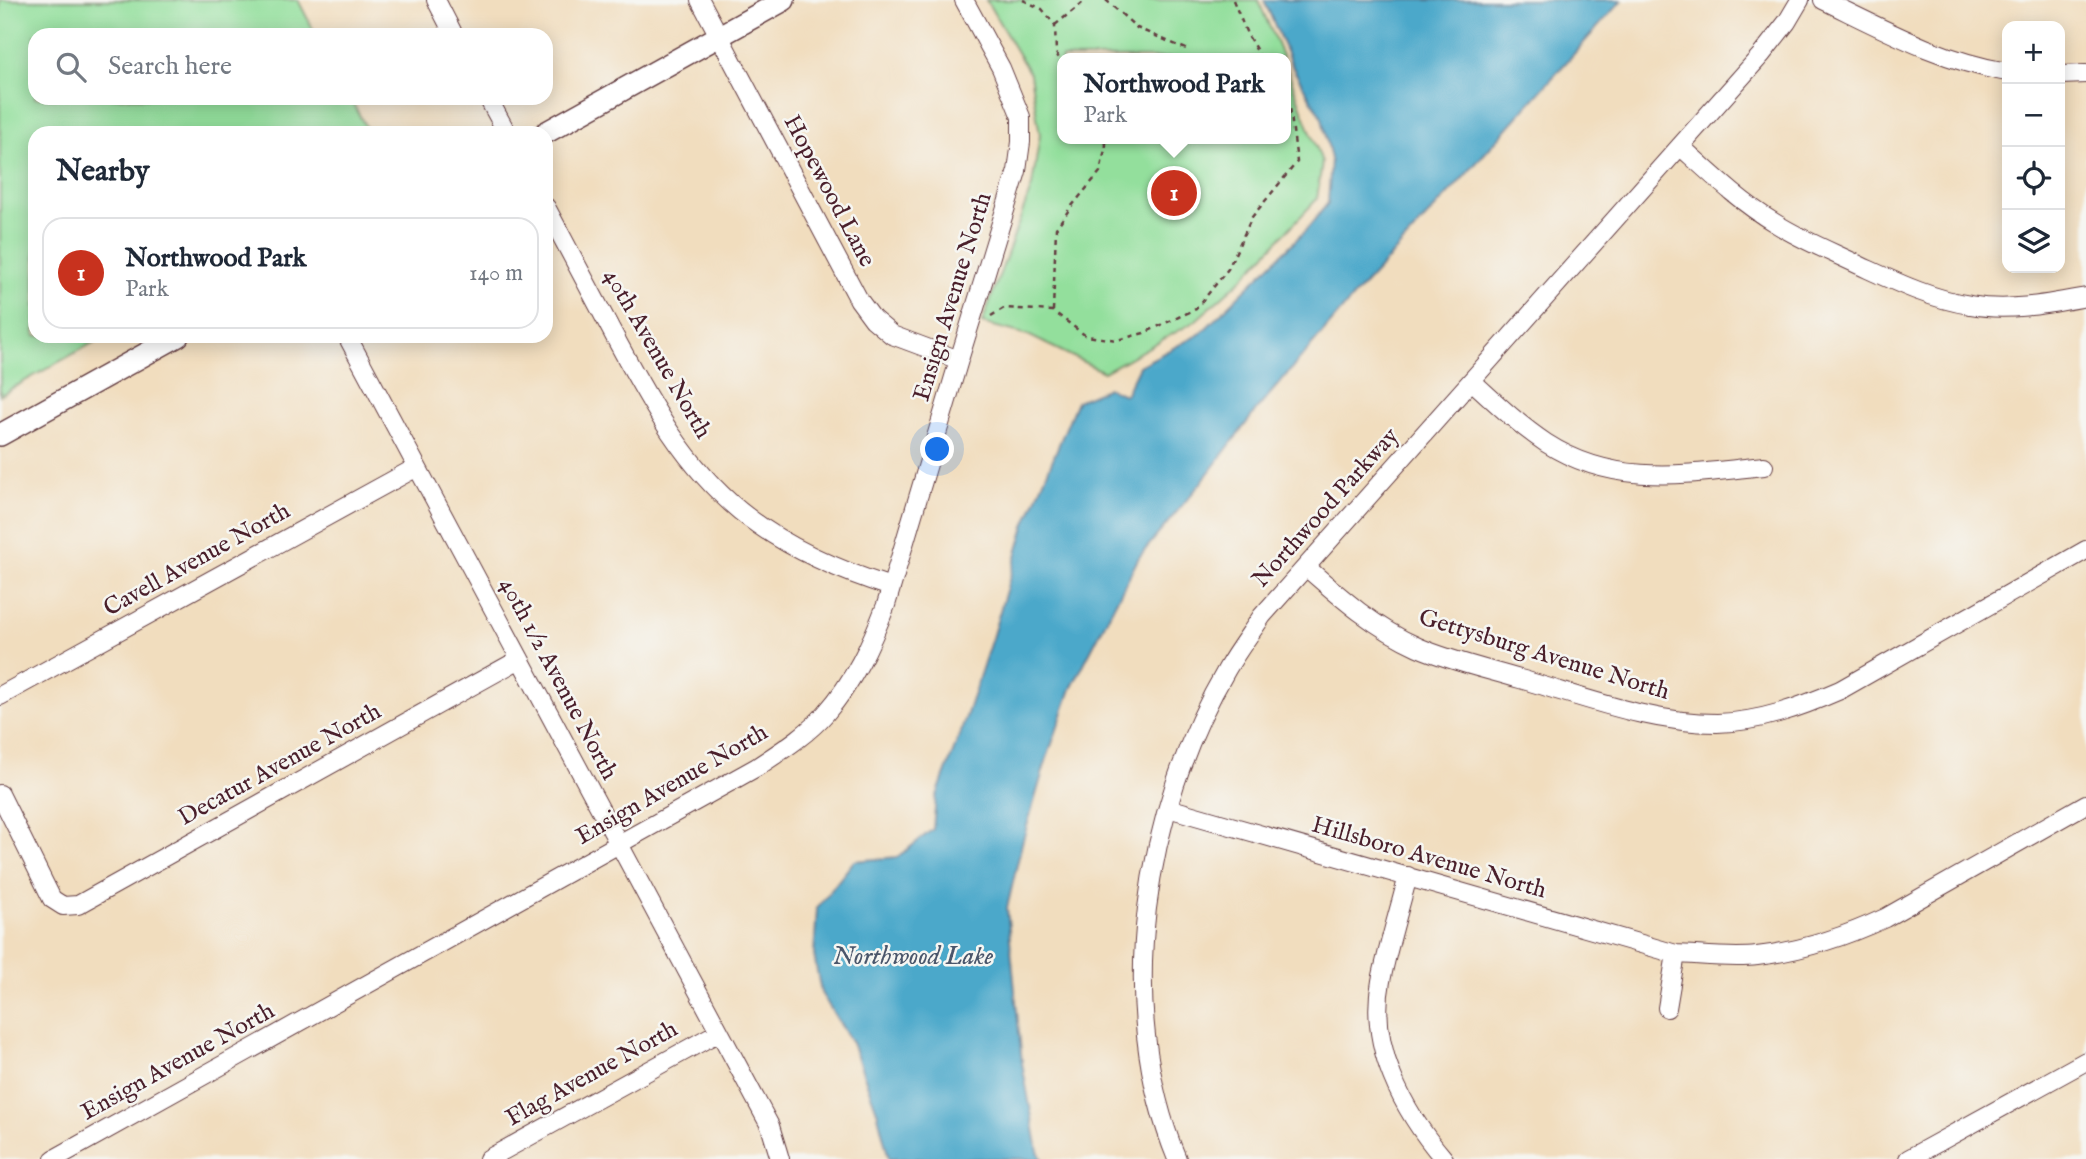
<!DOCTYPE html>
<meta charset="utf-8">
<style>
:root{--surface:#fff;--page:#f6f6f7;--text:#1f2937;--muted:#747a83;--line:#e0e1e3;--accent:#c8321e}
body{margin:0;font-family:"IM FELL English",serif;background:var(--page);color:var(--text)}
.controls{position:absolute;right:21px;top:21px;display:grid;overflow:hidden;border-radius:14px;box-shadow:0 4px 18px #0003}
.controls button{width:63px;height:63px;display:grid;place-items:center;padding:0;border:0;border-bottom:2px solid var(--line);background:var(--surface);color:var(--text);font:35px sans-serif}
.you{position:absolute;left:938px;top:450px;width:24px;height:24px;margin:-18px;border:5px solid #fff;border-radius:50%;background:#1a73e8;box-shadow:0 0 0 10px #1a73e833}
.badge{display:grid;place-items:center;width:46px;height:46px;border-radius:50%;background:var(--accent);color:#fff;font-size:23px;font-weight:700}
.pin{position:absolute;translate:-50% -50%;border:4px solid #fff;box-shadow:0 2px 7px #0006}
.popup{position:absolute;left:1057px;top:53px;width:234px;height:91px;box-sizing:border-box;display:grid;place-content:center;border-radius:14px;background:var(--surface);filter:drop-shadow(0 2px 5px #0005);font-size:23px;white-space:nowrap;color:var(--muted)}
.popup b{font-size:26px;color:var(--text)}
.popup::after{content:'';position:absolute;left:50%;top:100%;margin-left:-14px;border:14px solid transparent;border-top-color:var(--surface)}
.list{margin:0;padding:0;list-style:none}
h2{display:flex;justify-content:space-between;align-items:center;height:91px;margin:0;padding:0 28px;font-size:30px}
h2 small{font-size:23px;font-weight:400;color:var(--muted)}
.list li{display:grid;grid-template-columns:46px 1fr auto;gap:21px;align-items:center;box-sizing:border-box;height:112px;margin:0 14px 14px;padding:0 14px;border:2px solid var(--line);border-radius:21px}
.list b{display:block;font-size:26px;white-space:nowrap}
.list p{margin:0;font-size:23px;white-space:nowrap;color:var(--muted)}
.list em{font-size:23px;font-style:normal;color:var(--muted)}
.icon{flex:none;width:38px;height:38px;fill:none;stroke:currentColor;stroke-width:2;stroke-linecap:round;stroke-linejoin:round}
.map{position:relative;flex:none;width:2086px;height:1159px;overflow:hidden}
.search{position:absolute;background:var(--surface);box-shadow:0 4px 18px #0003;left:28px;top:28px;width:525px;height:77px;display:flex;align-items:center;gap:18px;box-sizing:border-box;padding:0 24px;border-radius:21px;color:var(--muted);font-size:26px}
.panel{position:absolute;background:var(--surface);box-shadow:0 4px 18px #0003;left:28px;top:126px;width:525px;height:217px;border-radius:21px}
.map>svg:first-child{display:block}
.green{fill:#93df9c;stroke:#6e7f64;stroke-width:2}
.water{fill:#4ba8ca;stroke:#4a647a;stroke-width:2}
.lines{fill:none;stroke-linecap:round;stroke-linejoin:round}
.minor-casing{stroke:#633c41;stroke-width:20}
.tertiary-casing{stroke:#633c41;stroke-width:24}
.path{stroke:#633c41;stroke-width:2.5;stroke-dasharray:5 5;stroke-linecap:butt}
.minor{stroke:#fff;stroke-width:18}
.tertiary{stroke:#fff;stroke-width:21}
.labels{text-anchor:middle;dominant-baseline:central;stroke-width:5;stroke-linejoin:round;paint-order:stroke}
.street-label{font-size:24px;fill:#4a1f2b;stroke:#f6f6f2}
.water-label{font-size:26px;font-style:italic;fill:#4a566b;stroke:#f6f6f2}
</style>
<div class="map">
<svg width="2086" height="1159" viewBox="0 0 2086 1159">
<rect width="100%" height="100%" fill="#f6f6f2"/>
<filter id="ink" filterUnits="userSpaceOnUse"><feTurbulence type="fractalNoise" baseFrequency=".0143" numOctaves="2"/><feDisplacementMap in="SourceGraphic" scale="14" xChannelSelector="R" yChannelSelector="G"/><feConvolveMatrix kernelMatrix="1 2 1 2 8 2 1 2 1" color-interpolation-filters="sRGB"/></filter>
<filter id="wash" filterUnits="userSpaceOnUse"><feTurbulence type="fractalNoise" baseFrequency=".00686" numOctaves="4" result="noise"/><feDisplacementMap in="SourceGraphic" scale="28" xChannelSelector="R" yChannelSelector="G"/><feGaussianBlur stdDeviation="1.57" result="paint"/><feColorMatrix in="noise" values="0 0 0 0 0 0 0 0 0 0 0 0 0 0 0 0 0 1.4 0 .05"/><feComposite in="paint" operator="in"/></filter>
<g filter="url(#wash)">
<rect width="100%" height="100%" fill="#f1ddbe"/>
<path class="green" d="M0,0H298L316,35H35V98H350L369,133H35V336H105L0,395Z
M986,0H1258L1283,58H1062V139H1286V67L1322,162L1317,199L1241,280L1194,322L1104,372L1028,335L982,323L1032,186L1040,135L1030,74Z"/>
<path class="water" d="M1264,0H1622L1461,180L1354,296L1258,408L1200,484L1139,557L1071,689L1046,761L1022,843L1007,908L1022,1063L1038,1151L1042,1159H889L877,1111L852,1043L821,993L814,955L817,908L854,861L898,857L933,829L936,798L964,723L992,638L1025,526L1077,401L1108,388L1125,395L1139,366L1200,334L1307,229L1328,203L1331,159L1322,118L1294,70Z"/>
</g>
<g filter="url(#ink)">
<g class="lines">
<g class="minor-casing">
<path id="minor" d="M436,0L454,35
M700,0L859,300L873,319L892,335L959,360
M1823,0C1883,29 1941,61 2007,72
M2060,75L2086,74
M488,98L507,133
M1680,146C1710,173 1740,202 1775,223C1802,240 1832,252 1861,266C1896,282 1931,299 1970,305C2009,312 2048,304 2086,297
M546,207C569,251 593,295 616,339C650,402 683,464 740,511C784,547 837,570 891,587
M347,336L770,1126L780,1159
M1472,381C1496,403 1519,425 1546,443C1616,488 1687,474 1764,466
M1306,567C1340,597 1375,628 1418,647C1450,661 1486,669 1520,679C1584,697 1649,723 1717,723C1760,722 1801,707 1840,690L2086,550
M0,696L417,467
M0,794L52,899L63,906L78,905L520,659
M1168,808L1676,954C1701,955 1732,959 1757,956C1802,951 1844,937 1885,918L2086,804
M1408,876C1399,911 1388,946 1381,981C1368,1046 1403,1111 1444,1159
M1667,1008L1676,954
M54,1159L757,767C781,751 807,735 826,713C854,681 871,644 886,605L959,360L1017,171L1021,142V117L1001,68L964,0
M488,1159L719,1032
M1177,1159C1113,1004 1144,811 1227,669C1238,650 1251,633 1262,616L1762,54L1787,22L1800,0
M1908,1159L2086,1061"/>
</g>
<g class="tertiary-casing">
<path id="tertiary" d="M545,133L784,0
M0,435L178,336"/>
</g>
<path class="path" d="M1023,0L1042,9L1055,25L1056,53L1062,64
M1106,0L1137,28L1186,49
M1233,0L1247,34L1261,58
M1055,25L1086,0
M1053,311L1056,228L1071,207L1100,172L1106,145L1105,139
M991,316L1004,308L1053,311L1086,336L1117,340L1144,333L1196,309L1228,269L1252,217L1297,162L1290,107L1286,100"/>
<use href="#minor" class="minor"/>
<use href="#tertiary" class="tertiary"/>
</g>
</g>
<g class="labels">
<g class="street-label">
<text transform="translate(829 191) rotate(62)">Hopewood Lane</text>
<text transform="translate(953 297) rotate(-73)">Ensign Avenue North</text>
<text transform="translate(657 354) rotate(60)">40th Avenue North</text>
<text transform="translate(1326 508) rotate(-48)">Northwood Parkway</text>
<text transform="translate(197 560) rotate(-29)">Cavell Avenue North</text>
<text transform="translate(1544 655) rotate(17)">Gettysburg Avenue North</text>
<text transform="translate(558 679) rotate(62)">40th 1/2 Avenue North</text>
<text transform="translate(280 765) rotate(-29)">Decatur Avenue North</text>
<text transform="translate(672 785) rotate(-30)">Ensign Avenue North</text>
<text transform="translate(1429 858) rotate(16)">Hillsboro Avenue North</text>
<text transform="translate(178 1062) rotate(-29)">Ensign Avenue North</text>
<text transform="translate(592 1074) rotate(-29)">Flag Avenue North</text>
</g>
<g class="water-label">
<text x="913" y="956">Northwood Lake</text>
</g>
</g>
</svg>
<div class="controls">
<button>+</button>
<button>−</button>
<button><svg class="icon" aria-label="locate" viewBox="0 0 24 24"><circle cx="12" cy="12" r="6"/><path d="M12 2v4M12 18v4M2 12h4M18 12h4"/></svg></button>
<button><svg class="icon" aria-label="layers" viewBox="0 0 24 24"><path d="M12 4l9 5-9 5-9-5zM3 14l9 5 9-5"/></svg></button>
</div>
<div class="you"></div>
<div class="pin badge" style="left:1174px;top:193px">1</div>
<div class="popup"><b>Northwood Park</b>Park</div>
<div class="search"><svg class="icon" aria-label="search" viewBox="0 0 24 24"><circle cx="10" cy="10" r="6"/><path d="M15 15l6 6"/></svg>Search here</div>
<section class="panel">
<h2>Nearby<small></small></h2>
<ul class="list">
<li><span class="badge">1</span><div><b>Northwood Park</b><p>Park</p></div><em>140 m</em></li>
</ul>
</section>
</div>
